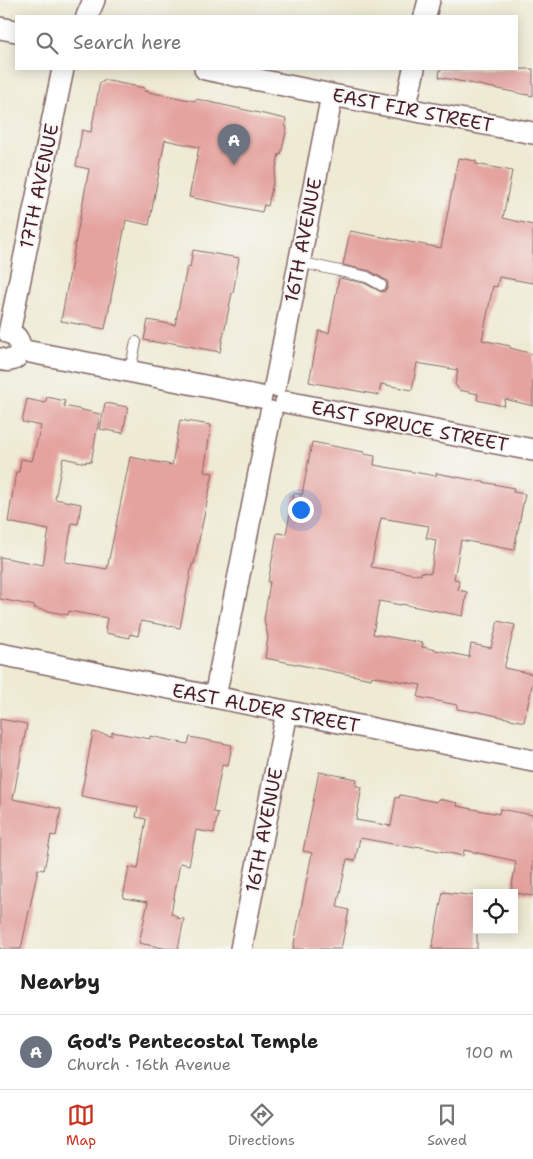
<!DOCTYPE html>
<meta charset="utf-8">
<style>
:root{--surface:#fff;--page:#f6f6f6;--text:#222;--muted:#767676;--line:#e0e0e0;--accent:#c8321e}
body{margin:0;font-family:"Shantell Sans",sans-serif;background:var(--page);color:var(--text)}
.controls{position:absolute;right:15px;bottom:15px;display:grid;overflow:hidden;border-radius:0px;box-shadow:0 2px 12px #0003}
.controls button{width:45px;height:45px;display:grid;place-items:center;padding:0;border:0;border-bottom:1px solid var(--line);background:var(--surface);color:var(--text);font:25px sans-serif}
.you{position:absolute;left:300px;top:509px;width:18px;height:18px;margin:-12px;border:4px solid #fff;border-radius:50%;background:#1a73e8;box-shadow:0 0 0 8px #1a73e833}
.badge{display:grid;place-items:center;width:32px;height:32px;border-radius:50%;background:var(--accent);color:#fff;font-size:16px;font-weight:700}
.pin{position:absolute;translate:-50% -41px;filter:drop-shadow(0 1px 2px #0008)}
.pin::after{content:'';position:absolute;top:26px;width:18px;height:15px;background:inherit;clip-path:polygon(0 0,100% 0,50% 100%)}
.list{margin:0;padding:0;list-style:none}
h2{display:flex;justify-content:space-between;align-items:center;height:65px;margin:0;padding:0 20px;font-size:21px}
h2 small{font-size:16px;font-weight:400;color:var(--muted)}
.list li{display:grid;grid-template-columns:32px 1fr auto;gap:15px;align-items:center;box-sizing:border-box;height:75px;padding:0 20px;border-top:1px solid var(--line)}
.list b{display:block;font-size:19px;white-space:nowrap}
.list p{margin:0;font-size:16px;white-space:nowrap;color:var(--muted)}
.list em{font-size:16px;font-style:normal;color:var(--muted)}
.icon{flex:none;width:28px;height:28px;fill:none;stroke:currentColor;stroke-width:2;stroke-linecap:round;stroke-linejoin:round}
.map{position:relative;flex:none;width:533px;height:949px;overflow:hidden}
.search{position:absolute;background:var(--surface);box-shadow:0 2px 12px #0003;left:15px;right:15px;top:15px;height:55px;display:flex;align-items:center;gap:12px;box-sizing:border-box;padding:0 18px;border-radius:0px;color:var(--muted);font-size:19px}
.sheet{height:140px;background:var(--surface)}
nav{display:flex;justify-content:space-around;align-items:center;box-sizing:border-box;height:70px;border-top:1px solid var(--line);background:var(--surface);font-size:14px;color:var(--muted)}
nav a{display:grid;justify-items:center;gap:2px}
nav .on{color:var(--accent)}
.map>svg:first-child{display:block}
.building{fill:#e4a39f;fill-rule:evenodd}
.lines{fill:none;stroke-linecap:round;stroke-linejoin:round}
.service-casing{stroke:#836666;stroke-width:12}
.minor-casing{stroke:#836666;stroke-width:24}
.service{stroke:#fff;stroke-width:10}
.minor{stroke:#fff;stroke-width:21}
.labels{text-anchor:middle;dominant-baseline:central;stroke-width:4;stroke-linejoin:round;paint-order:stroke}
.street-label{font-size:19px;fill:#4a1f2b;stroke:#f6f6f2}
</style>
<div class="map">
<svg width="533" height="949" viewBox="0 0 533 949">
<rect width="100%" height="100%" fill="#f6f6f2"/>
<filter id="ink" filterUnits="userSpaceOnUse"><feTurbulence type="fractalNoise" baseFrequency=".02" numOctaves="2"/><feDisplacementMap in="SourceGraphic" scale="10" xChannelSelector="R" yChannelSelector="G"/><feConvolveMatrix kernelMatrix="1 2 1 2 8 2 1 2 1" color-interpolation-filters="sRGB"/></filter>
<filter id="wash" filterUnits="userSpaceOnUse"><feTurbulence type="fractalNoise" baseFrequency=".0096" numOctaves="4" result="noise"/><feDisplacementMap in="SourceGraphic" scale="20" xChannelSelector="R" yChannelSelector="G"/><feGaussianBlur stdDeviation="1.12" result="paint"/><feColorMatrix in="noise" values="0 0 0 0 0 0 0 0 0 0 0 0 0 0 0 0 0 1.4 0 .05"/><feComposite in="paint" operator="in"/></filter>
<g filter="url(#wash)">
<rect width="100%" height="100%" fill="#eeead3"/>
<g id="blocks">
<path class="building" d="M440,69H533V96L439,77Z
M103,80L145,88L144,91H148V92L195,101L196,99L286,119L285,126L287,127L281,155L279,154L268,206L264,205L262,212L189,197L199,147L165,140L149,225L126,220L105,329L61,321L89,169L76,166L82,130L91,132L100,82H103Z
M458,158L476,161V164L512,171L503,218L533,225V283L499,277L497,287L493,286L482,340L510,346V348L533,354V406L505,399L504,406L477,400L478,394L459,390L455,384L458,370L417,363L412,390L381,384L379,395L309,382L319,331L329,333L339,278L364,283L381,292L385,291L387,288L388,284L387,281L370,271L343,265L350,231L441,248Z
M193,250L239,258L233,293H232L220,352L167,342L166,344L144,340L148,320L175,325L187,267L190,268Z
M47,397L65,401L64,406L100,414L91,462L86,461V463L63,458L55,499L81,504L78,524L72,523L65,562L107,569L130,457L172,465L180,420L211,425L204,472L213,473L194,564H192L180,628L141,621L138,636L130,634V638L106,633V629H105L107,618L69,611L68,615L34,608L35,606L0,599V557L43,565L49,530L8,522L16,472H19L21,459L32,461L41,426L22,422L27,399L45,403Z
M105,403L128,407L123,433L100,429Z
M312,442L364,452V454L375,456L374,465L436,476V473L514,488L513,492L525,494L514,550L461,540L454,579L459,580L458,590L467,592L463,616L401,604V605L379,601L373,634L423,643L422,647L469,657L471,644L491,648L498,621L515,625L504,668L533,674V681L524,722L475,711V712L457,709V705L418,697L421,685L372,676L371,679L265,658L268,637L264,620L270,582H268L277,533L286,534L294,493L302,495ZM381,518L429,526L426,538L436,540L431,573L421,572V575L371,567Z
M0,719L27,724L13,799L61,809L56,836L51,835L44,870L38,869L21,949H0Z
M93,732L112,736V732L150,739V736L188,744L190,737L232,745L228,766L222,765L213,812L218,813L214,833L196,830L189,865L180,863L171,914L177,916V918L184,919L178,949H168L139,943L148,902L123,898L129,867L138,869L146,819L136,817L138,807L81,796Z
M319,772L357,779L356,786L362,787L356,820L391,826L396,797L399,798L400,795L437,802L438,799L458,803L457,806L499,814L500,809L533,815V896L511,892L516,861L464,850L463,856L416,846L415,848L360,838L355,861L347,859L337,907L349,910L341,949H293L312,853L303,851Z
M443,892L477,896V949H432Z"/>
</g>
</g>
<g filter="url(#ink)">
<use href="#blocks" fill-opacity="0" stroke="#836666" stroke-width="1"/>
<g class="lines">
<g class="service-casing">
<path id="service" d="M299,262L367,277L381,285
M130,371L136,342"/>
</g>
<g class="minor-casing">
<path id="minor" d="M87,16L94,0
M425,16L429,0
M0,28L16,31
M205,69L332,95L533,133
M405,109L414,69
M9,333L63,69
M20,350L261,397
M0,359C16,365 26,351 16,337
M275,386L332,95
M286,402L533,450
M0,654L533,761
M215,697L271,412
M241,949L287,712"/>
</g>
<use href="#service" class="service"/>
<use href="#minor" class="minor"/>
</g>
</g>
<g class="labels">
<g class="street-label">
<text transform="translate(413 110) rotate(11)">EAST FIR STREET</text>
<text transform="translate(39 186) rotate(-78)">17TH AVENUE</text>
<text transform="translate(303 240) rotate(-79)">16TH AVENUE</text>
<text transform="translate(410 426) rotate(11)">EAST SPRUCE STREET</text>
<text transform="translate(266 708) rotate(11)">EAST ALDER STREET</text>
<text transform="translate(264 830) rotate(-79)">16TH AVENUE</text>
</g>
</g>
</svg>
<div class="controls">
<button><svg class="icon" aria-label="locate" viewBox="0 0 24 24"><circle cx="12" cy="12" r="6"/><path d="M12 2v4M12 18v4M2 12h4M18 12h4"/></svg></button>
</div>
<div class="you"></div>
<div class="pin badge" style="left:234px;top:165px;background:#6b7280">A</div>
<div class="search"><svg class="icon" aria-label="search" viewBox="0 0 24 24"><circle cx="10" cy="10" r="6"/><path d="M15 15l6 6"/></svg>Search here</div>
</div>
<section class="sheet">
<h2>Nearby<small></small></h2>
<ul class="list">
<li><span class="badge" style="background:#6b7280">A</span><div><b>God's Pentecostal Temple</b><p>Church · 16th Avenue</p></div><em>100 m</em></li>
</ul>
</section>
<nav>
<a class="on"><svg class="icon" aria-label="map" viewBox="0 0 24 24"><path d="M3 6l6-2 6 2 6-2v14l-6 2-6-2-6 2zM9 4v14M15 6v14"/></svg>Map</a>
<a><svg class="icon" aria-label="directions" viewBox="0 0 24 24"><path d="M12 3l9 9-9 9-9-9zM9 14v-3h6M13 9l2 2-2 2"/></svg>Directions</a>
<a><svg class="icon" aria-label="saved" viewBox="0 0 24 24"><path d="M7 4h10v16l-5-4-5 4z"/></svg>Saved</a>
</nav>
